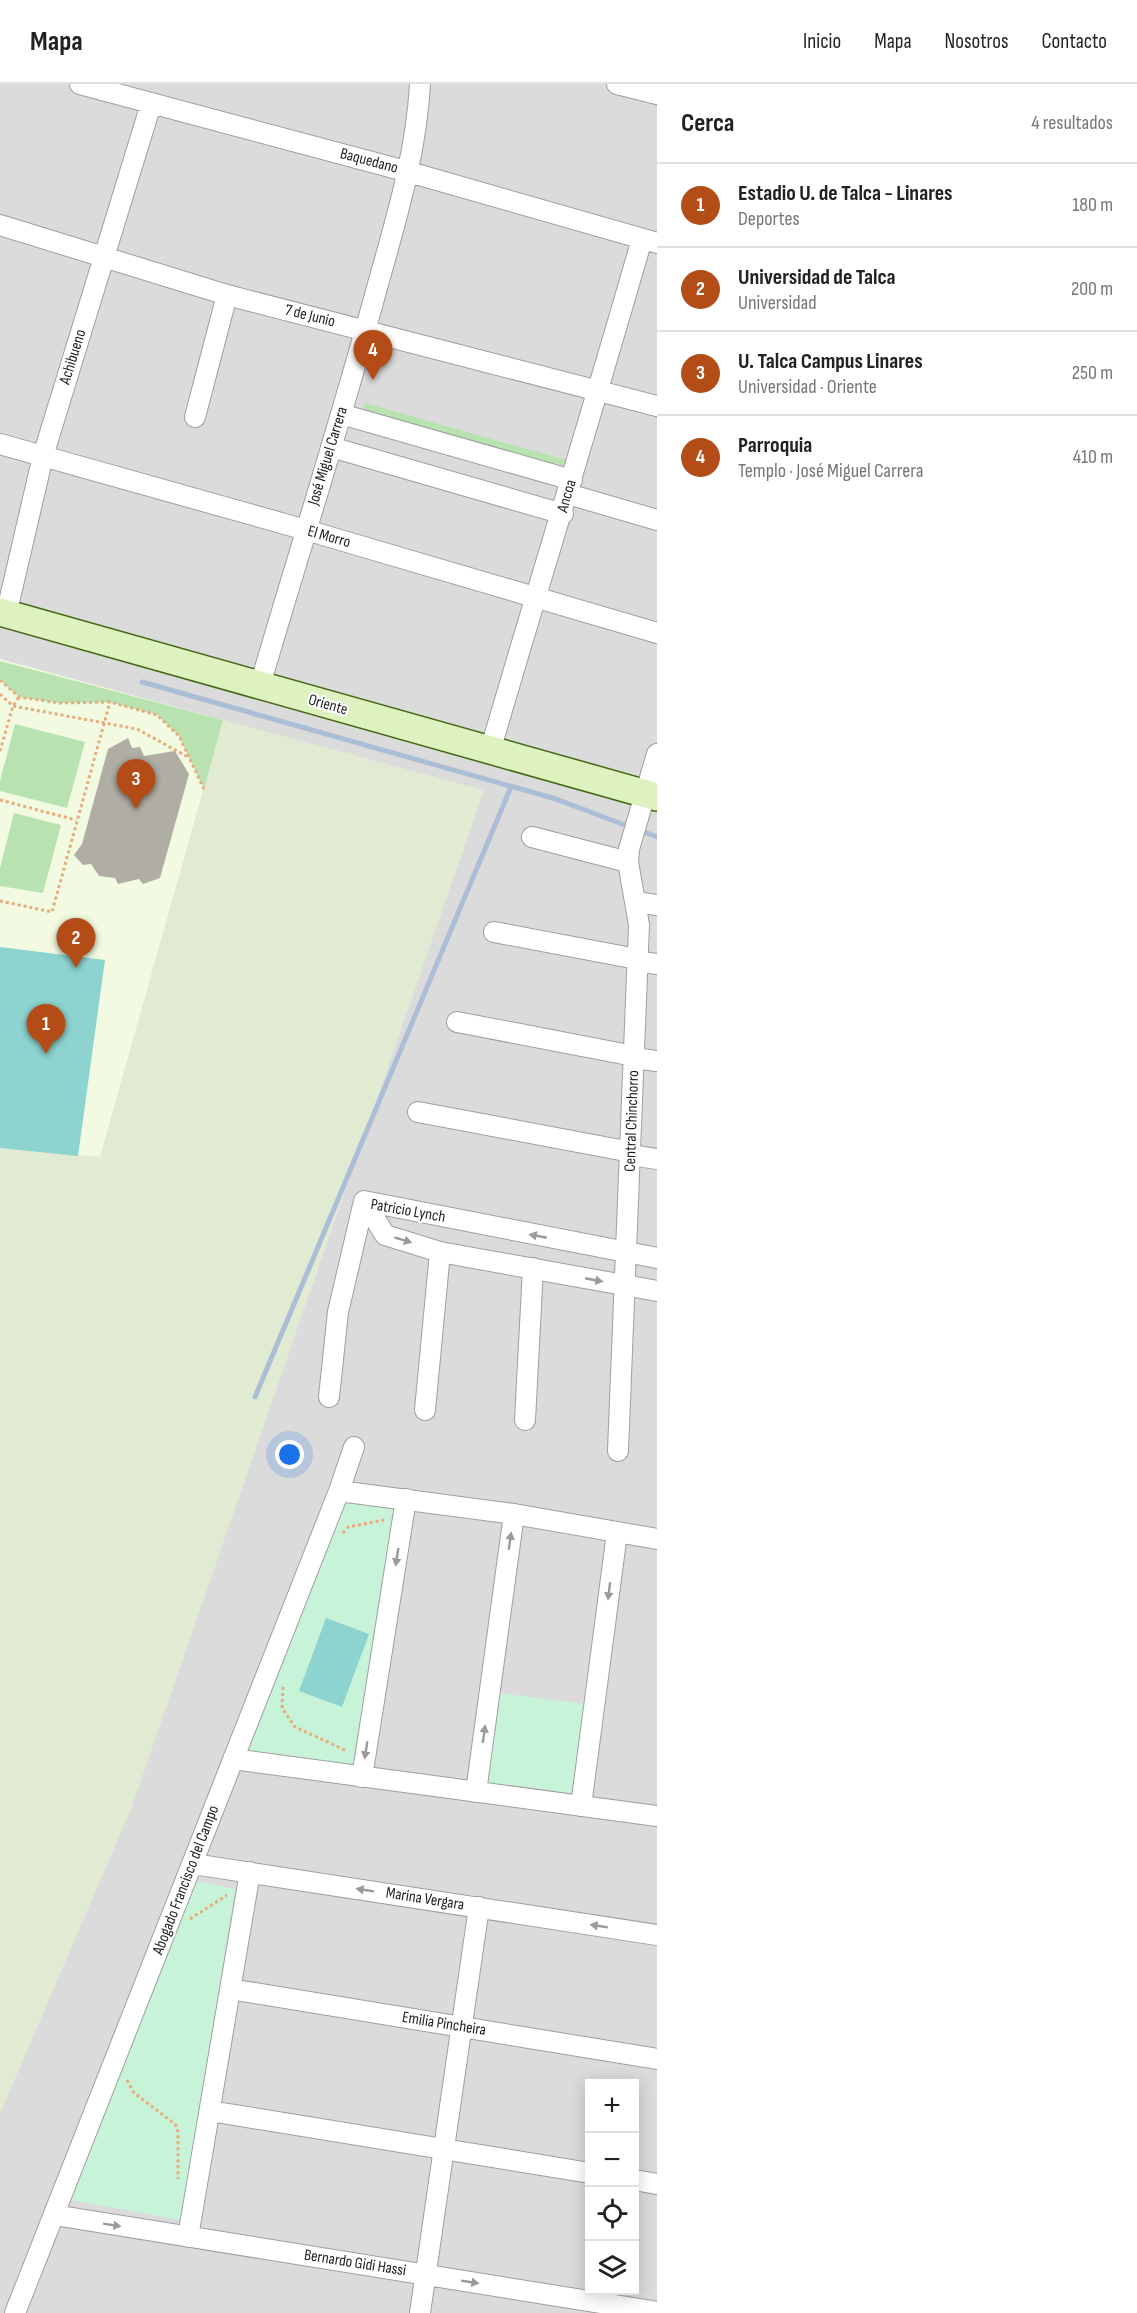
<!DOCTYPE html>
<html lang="es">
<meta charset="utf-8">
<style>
:root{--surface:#fff;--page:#f2f2f2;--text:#222;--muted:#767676;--line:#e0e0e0;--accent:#b44c18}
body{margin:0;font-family:"Sofia Sans Condensed",sans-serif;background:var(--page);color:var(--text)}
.controls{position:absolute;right:18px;bottom:18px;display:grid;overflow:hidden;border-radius:0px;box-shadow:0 3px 15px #0003}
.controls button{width:54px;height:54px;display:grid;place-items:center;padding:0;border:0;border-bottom:2px solid var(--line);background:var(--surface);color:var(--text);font:30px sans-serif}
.you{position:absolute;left:290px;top:1371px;width:21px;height:21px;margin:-15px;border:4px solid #fff;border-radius:50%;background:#1a73e8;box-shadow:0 0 0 9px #1a73e833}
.badge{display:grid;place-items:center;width:39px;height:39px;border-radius:50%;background:var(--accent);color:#fff;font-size:20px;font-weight:700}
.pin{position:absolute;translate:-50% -50px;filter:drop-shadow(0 2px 3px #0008)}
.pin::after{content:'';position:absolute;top:32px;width:21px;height:18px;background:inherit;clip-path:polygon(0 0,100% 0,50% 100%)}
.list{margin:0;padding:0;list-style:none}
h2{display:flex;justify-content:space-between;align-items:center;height:78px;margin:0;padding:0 24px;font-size:26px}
h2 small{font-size:20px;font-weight:400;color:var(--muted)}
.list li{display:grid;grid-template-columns:39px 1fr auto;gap:18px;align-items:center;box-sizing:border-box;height:84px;padding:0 24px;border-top:2px solid var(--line)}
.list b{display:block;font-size:22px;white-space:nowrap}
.list p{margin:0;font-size:20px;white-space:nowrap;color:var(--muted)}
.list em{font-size:20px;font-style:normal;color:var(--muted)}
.icon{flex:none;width:33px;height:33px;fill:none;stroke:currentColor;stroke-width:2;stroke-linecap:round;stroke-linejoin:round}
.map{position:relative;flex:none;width:657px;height:2229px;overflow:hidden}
header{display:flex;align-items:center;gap:36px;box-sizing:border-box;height:84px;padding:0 30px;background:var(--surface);border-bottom:2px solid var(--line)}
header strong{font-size:28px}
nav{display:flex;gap:33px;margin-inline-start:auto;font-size:21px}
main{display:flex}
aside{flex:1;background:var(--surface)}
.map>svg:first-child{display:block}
.residential{fill:#dcdbdb;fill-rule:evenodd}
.education{fill:#f2fbe1}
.farmland{fill:#e1ead3}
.grass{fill:#b9e2b1}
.park{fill:#c7f3d9}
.pitch{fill:#8dd3cf}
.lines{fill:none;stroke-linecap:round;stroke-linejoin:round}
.stream{stroke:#abbed6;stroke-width:5}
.building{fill:#b0ada4}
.street-casing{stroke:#9f9f9f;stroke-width:22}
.secondary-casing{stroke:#426812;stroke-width:30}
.path{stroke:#e9ab7b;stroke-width:3;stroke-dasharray:3 3;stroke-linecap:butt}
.street{stroke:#fff;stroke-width:20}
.secondary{stroke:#def2bf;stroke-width:27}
.oneway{fill:#9a9a9a}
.labels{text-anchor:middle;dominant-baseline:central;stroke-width:4.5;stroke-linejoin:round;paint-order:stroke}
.street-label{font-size:16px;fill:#1e1e1e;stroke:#fff}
</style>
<header>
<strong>Mapa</strong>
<nav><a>Inicio</a><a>Mapa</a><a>Nosotros</a><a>Contacto</a></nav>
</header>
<main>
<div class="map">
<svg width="657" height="2229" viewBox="0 0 657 2229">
<rect width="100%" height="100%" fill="#eeeee5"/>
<path class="residential" d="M0,0H657V2229H0V2029L132,1722L223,637L0,1064ZM590,2000H634V2206H590Z"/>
<path class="education" d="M0,575L223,636L100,1073L0,1064Z"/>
<path class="farmland" d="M223,636L484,706L132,1722L0,2029V1064L100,1073Z"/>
<path class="grass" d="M365,319L573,378L566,401L359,344Z
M0,577L223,636L204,705L179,652L157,631L110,618L59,619L19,613L0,596Z
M15,640L85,658L67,724L0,707V697Z
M14,729L61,741L43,809L0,802V784Z"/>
<path class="park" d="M344,1417L397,1423L355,1685L247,1669Z
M498,1609L586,1620L575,1712L485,1703Z
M193,1796L235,1805L181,2136L70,2116Z"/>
<path class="pitch" d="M0,863L105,876L78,1072L0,1064Z
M326,1534L369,1550L342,1623L299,1607Z"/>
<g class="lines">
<path class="stream" d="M142,598L556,715L630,743
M639,746L657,753
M255,1313L511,703"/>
</g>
<path class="building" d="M128,654L132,664L140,663L144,672L175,667L189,690L160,794L143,800L139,795L118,800L115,794L99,792L91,780L83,781L74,771L82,760L108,665Z"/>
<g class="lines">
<g class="street-casing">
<path id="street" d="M80,0L409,88L657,159
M617,0L657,10
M0,141L227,211L657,322
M341,330L572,396
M195,333L227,211
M0,360L306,446L657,549
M331,363L563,430
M568,410L657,436
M6,531L43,372L151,20
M260,601C297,475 337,349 372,222C392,148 416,76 420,0
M490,667C540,496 593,326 642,155
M532,753L628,778
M636,818L657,821
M494,848L637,875
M637,877L657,880
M457,938L634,972
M634,974L657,977
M418,1028L631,1068
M631,1071L657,1075
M364,1117L385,1151L440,1168L657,1207
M364,1117L657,1174
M329,1313L338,1228L364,1117
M425,1326L440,1168
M525,1336L533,1184
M618,1367L639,841L628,778L629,765L657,670
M339,1407L514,1430L657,1455
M233,1675L657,1732
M362,1693L406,1415
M476,1708L514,1430
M581,1722L617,1449
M193,1780L657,1851
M230,1905L657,1975
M210,2027L590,2089
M634,2096L657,2100
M54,2131L657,2228
M188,2153L250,1788
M15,2229L339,1407L354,1363
M420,2229L479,1823"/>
</g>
<g class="secondary-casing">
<path id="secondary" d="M0,528L657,713"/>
</g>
<path class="path" d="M0,596L19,613L59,619L110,618L157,631L179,652L204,705
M0,610L13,622L137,645L190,674
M0,667L13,622L19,613
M0,716L76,736
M0,817L52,828L110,618
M343,1449L348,1443L384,1436
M283,1603L282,1624L295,1643L347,1667
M190,1835L227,1811
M127,1996L134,2009L175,2040L178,2048V2095"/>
<use href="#street" class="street"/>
<use href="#secondary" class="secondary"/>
</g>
<defs><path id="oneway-solid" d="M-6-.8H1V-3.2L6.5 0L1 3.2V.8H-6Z" transform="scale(1.5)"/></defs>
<g class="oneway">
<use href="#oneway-solid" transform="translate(538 1152) rotate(-169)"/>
<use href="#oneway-solid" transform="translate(403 1156) rotate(17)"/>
<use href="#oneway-solid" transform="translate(594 1196) rotate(11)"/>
<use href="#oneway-solid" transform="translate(510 1457) rotate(-82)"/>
<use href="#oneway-solid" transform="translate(397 1473) rotate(99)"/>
<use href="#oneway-solid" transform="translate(609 1507) rotate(97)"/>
<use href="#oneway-solid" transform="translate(484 1650) rotate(-82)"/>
<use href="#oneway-solid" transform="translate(366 1666) rotate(99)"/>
<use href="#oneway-solid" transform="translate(365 1806) rotate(-171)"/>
<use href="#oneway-solid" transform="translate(599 1842) rotate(-171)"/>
<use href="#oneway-solid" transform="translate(112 2141) rotate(9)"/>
<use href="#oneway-solid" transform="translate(470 2198) rotate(9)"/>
</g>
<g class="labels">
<g class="street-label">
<text transform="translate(369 77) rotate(15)">Baquedano</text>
<text transform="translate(310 232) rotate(14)">7 de Junio</text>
<text transform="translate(73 273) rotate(-73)">Achibueno</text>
<text transform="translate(328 372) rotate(-73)">José Miguel Carrera</text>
<text transform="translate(567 412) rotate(-74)">Ancoa</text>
<text transform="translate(329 453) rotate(16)">El Morro</text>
<text transform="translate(328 621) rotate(16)">Oriente</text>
<text transform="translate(632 1037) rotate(-88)">Central Chinchorro</text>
<text transform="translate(408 1127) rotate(10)">Patricio Lynch</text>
<text transform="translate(186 1796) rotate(-69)">Abogado Francisco del Campo</text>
<text transform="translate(425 1815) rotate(9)">Marina Vergara</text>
<text transform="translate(444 1940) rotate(9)">Emilia Pincheira</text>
<text transform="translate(355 2179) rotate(9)">Bernardo Gidi Hassi</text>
</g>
</g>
</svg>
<div class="controls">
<button>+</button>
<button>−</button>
<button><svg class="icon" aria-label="locate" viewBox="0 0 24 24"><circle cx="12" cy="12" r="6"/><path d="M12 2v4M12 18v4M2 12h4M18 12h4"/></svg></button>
<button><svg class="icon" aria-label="layers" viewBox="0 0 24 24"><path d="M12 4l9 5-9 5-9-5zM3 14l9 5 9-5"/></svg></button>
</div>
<div class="you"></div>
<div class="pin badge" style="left:46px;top:970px">1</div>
<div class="pin badge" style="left:76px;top:884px">2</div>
<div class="pin badge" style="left:136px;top:725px">3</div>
<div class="pin badge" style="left:373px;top:296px">4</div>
</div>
<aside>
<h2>Cerca<small>4 resultados</small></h2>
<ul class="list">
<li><span class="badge">1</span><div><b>Estadio U. de Talca - Linares</b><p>Deportes</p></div><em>180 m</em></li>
<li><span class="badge">2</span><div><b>Universidad de Talca</b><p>Universidad</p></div><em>200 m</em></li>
<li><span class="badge">3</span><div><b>U. Talca Campus Linares</b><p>Universidad · Oriente</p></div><em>250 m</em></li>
<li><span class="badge">4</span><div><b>Parroquia</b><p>Templo · José Miguel Carrera</p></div><em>410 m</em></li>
</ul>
</aside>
</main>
